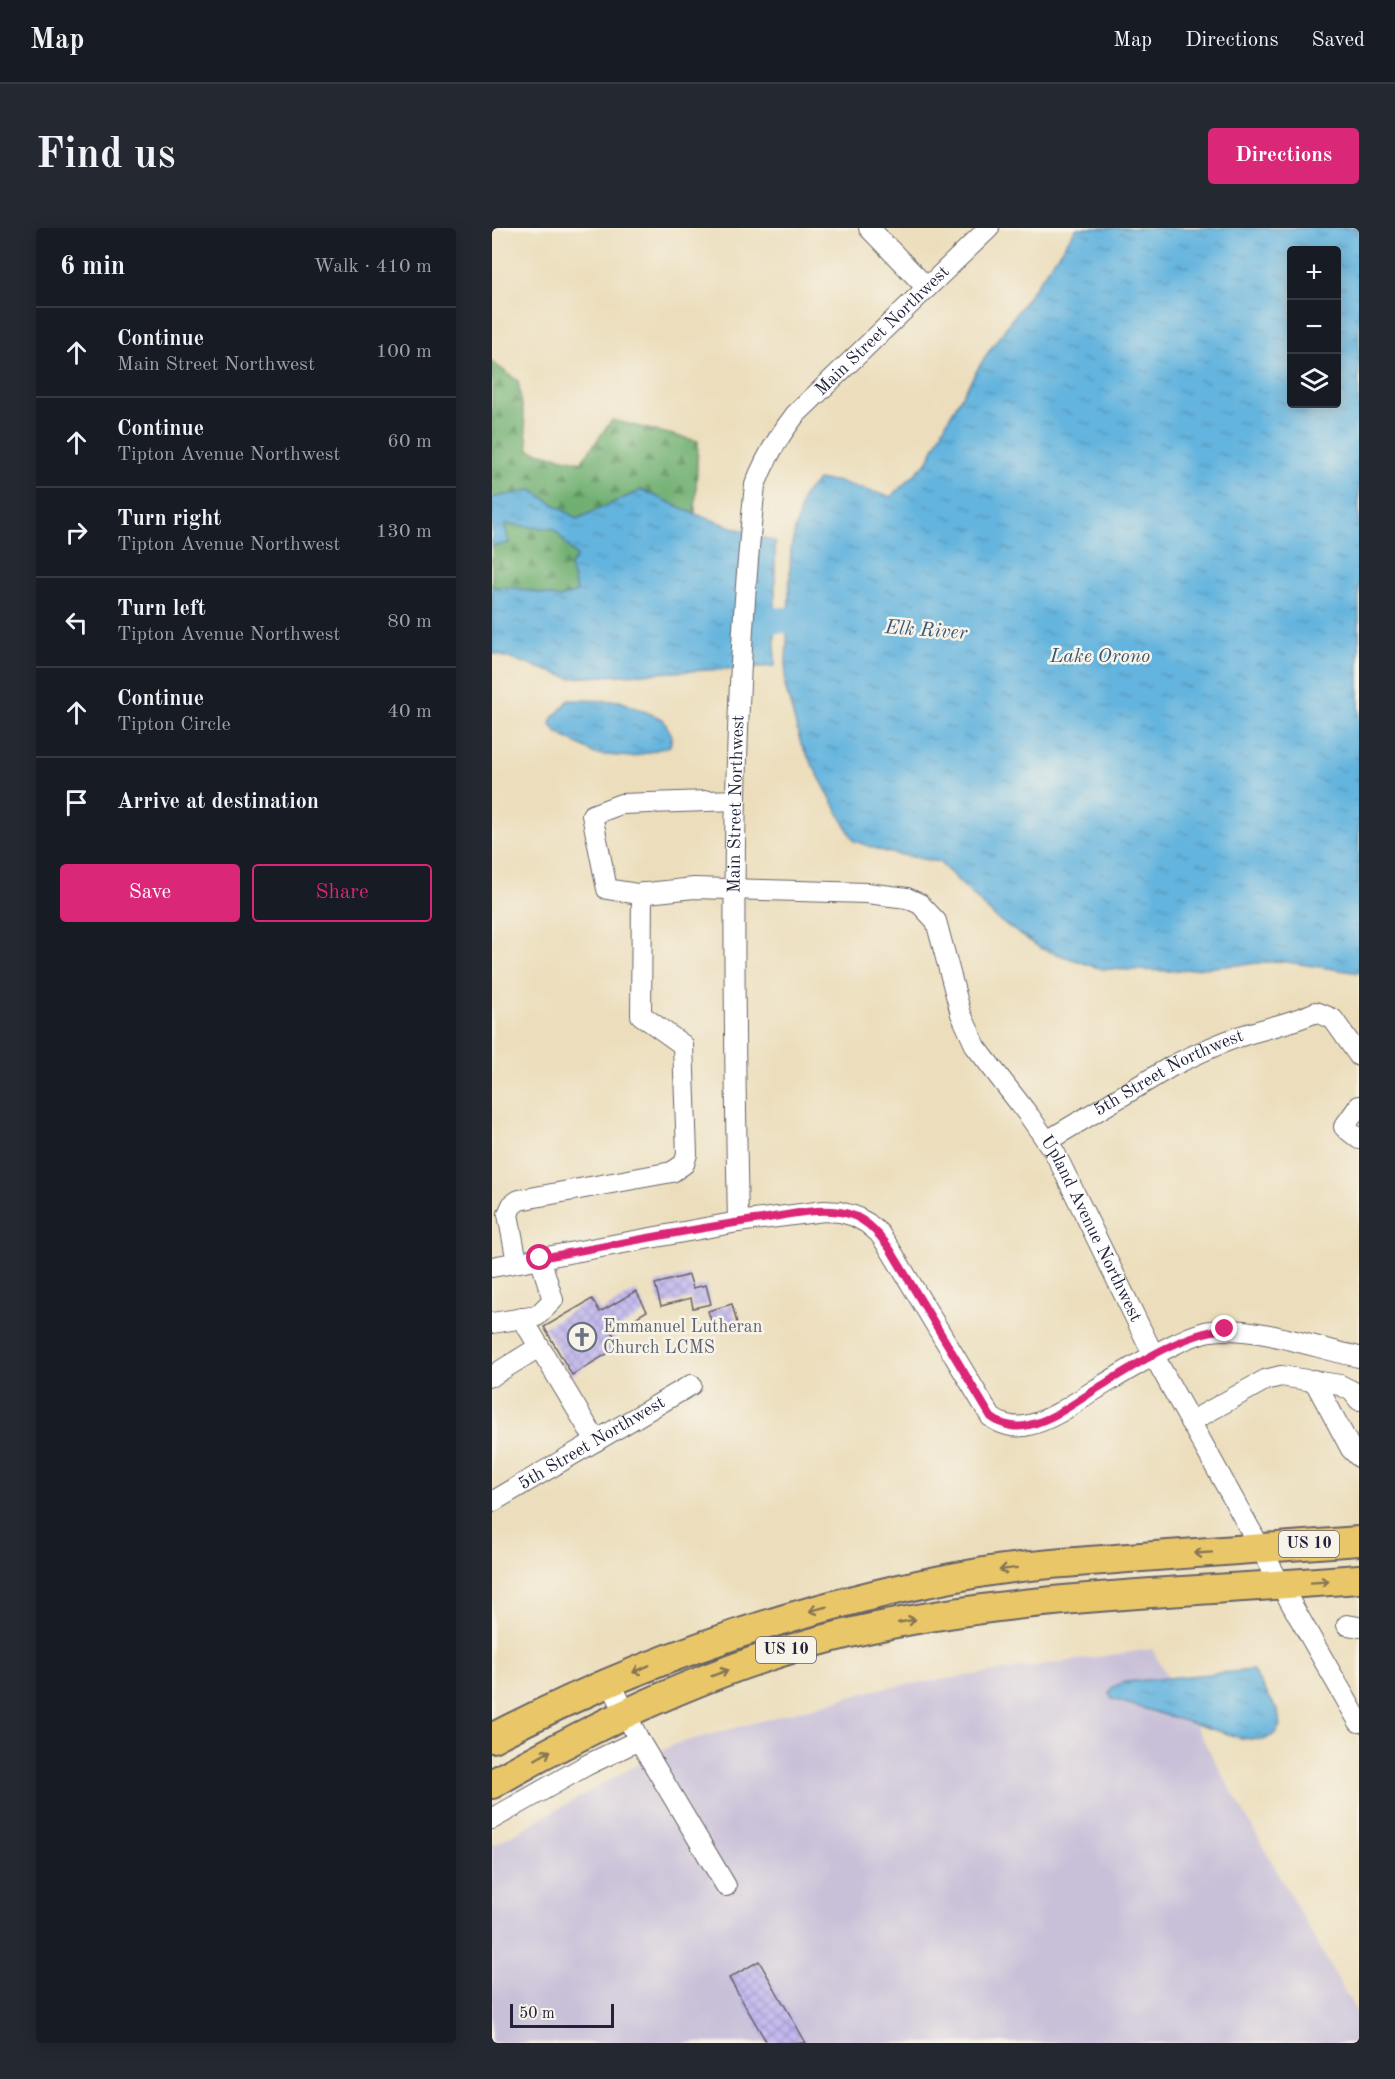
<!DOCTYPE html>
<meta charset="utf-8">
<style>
:root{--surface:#171b24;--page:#242831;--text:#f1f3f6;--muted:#9ea1a6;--line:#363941;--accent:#db2777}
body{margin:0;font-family:"Old Standard TT",serif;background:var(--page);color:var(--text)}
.controls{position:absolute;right:18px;top:18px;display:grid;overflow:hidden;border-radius:6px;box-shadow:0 3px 15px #0003}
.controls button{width:54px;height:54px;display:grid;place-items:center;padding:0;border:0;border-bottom:2px solid var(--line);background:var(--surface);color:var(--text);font:30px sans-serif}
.scale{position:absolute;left:18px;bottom:15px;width:104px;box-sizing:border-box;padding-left:6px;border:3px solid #22223b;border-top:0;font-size:16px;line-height:21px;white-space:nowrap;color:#22223b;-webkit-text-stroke:4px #f7f3e8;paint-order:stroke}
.stop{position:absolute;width:18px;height:18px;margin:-14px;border:4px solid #db2777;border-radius:50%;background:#fff}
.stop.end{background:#db2777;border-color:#fff;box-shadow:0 2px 6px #0008}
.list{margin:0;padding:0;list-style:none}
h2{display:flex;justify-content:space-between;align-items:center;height:78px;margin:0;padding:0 24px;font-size:26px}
h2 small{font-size:20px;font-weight:400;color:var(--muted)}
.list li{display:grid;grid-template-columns:39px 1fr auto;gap:18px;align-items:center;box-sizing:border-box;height:90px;padding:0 24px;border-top:2px solid var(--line)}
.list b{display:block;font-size:22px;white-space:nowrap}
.list p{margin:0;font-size:20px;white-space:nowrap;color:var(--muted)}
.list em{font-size:20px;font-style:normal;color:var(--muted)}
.actions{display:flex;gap:12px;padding:18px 24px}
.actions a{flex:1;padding:14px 0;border:2px solid var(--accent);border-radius:6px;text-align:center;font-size:21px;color:var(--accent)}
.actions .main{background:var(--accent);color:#fff}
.icon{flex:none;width:33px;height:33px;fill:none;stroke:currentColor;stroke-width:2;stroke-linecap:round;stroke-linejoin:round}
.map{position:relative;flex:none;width:867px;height:1815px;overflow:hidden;border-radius:6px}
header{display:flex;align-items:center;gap:36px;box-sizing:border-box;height:84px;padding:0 30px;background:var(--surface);border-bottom:2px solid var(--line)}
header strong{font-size:28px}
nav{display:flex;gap:33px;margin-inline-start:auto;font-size:21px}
.intro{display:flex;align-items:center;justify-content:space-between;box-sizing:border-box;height:144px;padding:0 36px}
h1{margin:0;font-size:42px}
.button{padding:15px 27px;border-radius:6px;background:var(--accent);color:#fff;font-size:21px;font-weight:700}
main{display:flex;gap:36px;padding:0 36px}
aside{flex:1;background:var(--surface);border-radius:6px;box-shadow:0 3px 15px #0003}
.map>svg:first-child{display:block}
.industrial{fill:#c8bfd8}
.forest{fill:url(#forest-firs);stroke:#4a6956;stroke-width:1.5}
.water{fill:url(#water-ripples);stroke:#436b8c;stroke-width:1.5;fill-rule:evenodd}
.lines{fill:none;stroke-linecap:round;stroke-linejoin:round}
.river{stroke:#64b4de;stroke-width:26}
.building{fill:url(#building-cross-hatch)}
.minor-casing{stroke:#696468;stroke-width:22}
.highway-casing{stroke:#696468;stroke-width:32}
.minor{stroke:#fff;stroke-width:20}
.highway{stroke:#e9c769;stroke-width:28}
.oneway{stroke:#867452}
.route{stroke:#db2777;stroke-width:8}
.labels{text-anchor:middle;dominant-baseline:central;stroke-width:5;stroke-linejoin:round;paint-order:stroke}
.shield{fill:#f7f3e8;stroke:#62616f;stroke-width:1.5}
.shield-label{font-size:16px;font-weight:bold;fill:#22223b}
.street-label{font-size:18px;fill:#22223b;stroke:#f7f3e8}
.worship-label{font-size:18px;fill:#5b616d;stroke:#f7f3e8;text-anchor:start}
.water-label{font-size:20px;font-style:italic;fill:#395574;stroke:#f7f3e8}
</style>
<header>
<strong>Map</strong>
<nav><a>Map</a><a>Directions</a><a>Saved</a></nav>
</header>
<div class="intro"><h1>Find us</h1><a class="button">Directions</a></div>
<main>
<aside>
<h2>6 min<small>Walk · 410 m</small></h2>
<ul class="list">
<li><svg class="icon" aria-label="ahead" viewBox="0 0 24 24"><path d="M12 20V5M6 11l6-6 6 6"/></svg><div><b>Continue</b><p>Main Street Northwest</p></div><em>100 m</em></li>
<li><svg class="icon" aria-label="ahead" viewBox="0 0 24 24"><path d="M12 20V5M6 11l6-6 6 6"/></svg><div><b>Continue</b><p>Tipton Avenue Northwest</p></div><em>60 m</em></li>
<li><svg class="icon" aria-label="right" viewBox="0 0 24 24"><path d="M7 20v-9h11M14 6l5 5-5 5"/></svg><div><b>Turn right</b><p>Tipton Avenue Northwest</p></div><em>130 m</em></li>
<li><svg class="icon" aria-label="left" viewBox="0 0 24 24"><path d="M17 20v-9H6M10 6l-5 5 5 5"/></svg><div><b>Turn left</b><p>Tipton Avenue Northwest</p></div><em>80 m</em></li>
<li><svg class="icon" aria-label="ahead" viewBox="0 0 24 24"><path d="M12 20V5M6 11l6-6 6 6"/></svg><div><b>Continue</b><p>Tipton Circle</p></div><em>40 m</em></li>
<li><svg class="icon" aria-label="arrive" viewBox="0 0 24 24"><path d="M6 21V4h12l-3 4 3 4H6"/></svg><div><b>Arrive at destination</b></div></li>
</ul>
<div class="actions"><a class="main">Save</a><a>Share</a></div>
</aside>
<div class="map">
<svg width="867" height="1815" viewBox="0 0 867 1815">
<defs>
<pattern id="forest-firs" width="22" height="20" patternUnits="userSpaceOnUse" patternTransform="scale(1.5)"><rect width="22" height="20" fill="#71b072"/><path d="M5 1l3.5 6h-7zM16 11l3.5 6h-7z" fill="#5c8f5f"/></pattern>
<pattern id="water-ripples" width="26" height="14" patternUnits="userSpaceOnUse" patternTransform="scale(1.5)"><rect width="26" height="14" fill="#64b4de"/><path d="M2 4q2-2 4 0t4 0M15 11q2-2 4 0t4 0" fill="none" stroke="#5292b5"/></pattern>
<pattern id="building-cross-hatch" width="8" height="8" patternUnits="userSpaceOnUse" patternTransform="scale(1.5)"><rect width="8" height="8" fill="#beb3f0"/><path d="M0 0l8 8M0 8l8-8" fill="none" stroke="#9a91c4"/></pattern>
</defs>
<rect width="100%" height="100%" fill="#f7f3e8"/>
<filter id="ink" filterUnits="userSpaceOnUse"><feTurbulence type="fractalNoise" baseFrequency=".0167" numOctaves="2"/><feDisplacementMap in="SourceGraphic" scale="12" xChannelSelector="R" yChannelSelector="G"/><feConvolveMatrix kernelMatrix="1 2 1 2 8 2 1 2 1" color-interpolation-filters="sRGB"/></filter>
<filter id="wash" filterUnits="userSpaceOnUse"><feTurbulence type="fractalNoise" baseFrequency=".008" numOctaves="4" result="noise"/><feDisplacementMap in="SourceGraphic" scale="24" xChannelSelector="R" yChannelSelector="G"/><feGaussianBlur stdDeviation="1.35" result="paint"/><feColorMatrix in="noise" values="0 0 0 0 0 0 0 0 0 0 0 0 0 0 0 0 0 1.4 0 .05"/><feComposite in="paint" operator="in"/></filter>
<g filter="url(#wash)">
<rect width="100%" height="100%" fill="#ecdebc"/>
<path class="industrial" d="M660,1421L867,1789V1815H0V1618L180,1517L391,1460Z"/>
<path class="forest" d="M0,134L26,153L37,222L89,234L120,192L206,213L203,286L150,262L85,291L40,262L0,270Z
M12,296L62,301L85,329L78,338L85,364L68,370L25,360L0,359V318L16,315Z"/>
<path class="water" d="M585,0H867V745L789,733L676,743L610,741L550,721L505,691L447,634L394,624L362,613L309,516L293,458L299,320L311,268L326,252L343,253L399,269L436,233L455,193L493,129ZM800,22H844V176H800Z
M40,262L85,291L150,262L203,286L283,314V438L79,450L0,425V359L25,360L68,370L85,364L78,338L85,329L62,301L13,296L17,315L0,318V270Z
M77,472L128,473L171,491L180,508L178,518L140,529L103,526L64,504L59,497L60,491Z
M760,1442L786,1483L788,1498L783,1506L772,1512L749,1510L620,1471L617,1465L621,1459L633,1454Z"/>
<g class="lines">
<path class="river" d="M249,393L296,392L329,395"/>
</g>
<g id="blocks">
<path class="building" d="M197,1047L201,1060L214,1057L219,1076L201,1080L199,1070L169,1078L163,1056Z
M144,1063L155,1083L120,1104L128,1118L80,1147L52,1099L100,1071L108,1084Z
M240,1076L246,1099L223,1105L216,1083Z
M267,1733L314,1815H275L237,1750Z"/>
</g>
</g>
<g filter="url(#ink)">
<use href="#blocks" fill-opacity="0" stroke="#696468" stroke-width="1.5"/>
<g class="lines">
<g class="minor-casing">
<g id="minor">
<path d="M377,0L435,60"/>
<path id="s1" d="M244,572L129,576L100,587L115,661L146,666L202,660L375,665L415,670L428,676L444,693L469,786L484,819L538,889L563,925L662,1128L800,1377L867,1494"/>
<path d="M867,878L852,899L867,911"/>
<path id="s2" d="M555,913L680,838C702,827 725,816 749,808C774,800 800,795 824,784L841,791L867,828"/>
<path id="s3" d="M246,994C241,748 237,502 263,257C273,231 286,209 303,187L497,0"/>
<path d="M25,1034L16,986L20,977L27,972L180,944L192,936L195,926L191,817L149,787L150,665"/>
<path d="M0,1039L246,994L332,983L348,984L362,988L375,995L387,1005L398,1021L499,1189C509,1197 524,1201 537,1197C562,1191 584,1174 606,1160C631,1145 658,1128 685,1115C696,1110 708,1104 719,1103C763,1097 823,1120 867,1129"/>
<path d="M30,1090L104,1213"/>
<path d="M0,1095L45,1088L61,1072L48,1030"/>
<path d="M0,1148L47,1119"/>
<path d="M822,1152L859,1221L867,1229"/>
<path d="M698,1194L773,1152L789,1148L848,1157L860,1163L867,1172"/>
<path id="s4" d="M0,1274L199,1157"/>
<path d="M855,1397L867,1399"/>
<path d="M118,1454L147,1512L234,1658"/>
<path d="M0,1591L95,1537L147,1512"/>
</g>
</g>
<g class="highway-casing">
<path id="highway" d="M0,1510C155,1429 320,1374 492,1344C540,1336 588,1334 636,1330C713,1324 790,1318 867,1313
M0,1556C101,1498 206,1447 319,1415C430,1384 544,1373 659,1365C728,1361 798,1356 867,1351"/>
</g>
<use href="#minor" class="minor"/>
<use href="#highway" class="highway"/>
</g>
<defs><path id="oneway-shaft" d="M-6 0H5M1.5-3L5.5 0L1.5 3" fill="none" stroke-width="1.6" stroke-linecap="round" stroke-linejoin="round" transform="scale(1.5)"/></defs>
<g class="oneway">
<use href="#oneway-shaft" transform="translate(711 1325) rotate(176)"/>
<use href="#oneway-shaft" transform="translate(516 1341) rotate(173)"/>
<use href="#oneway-shaft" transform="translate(828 1354) rotate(-4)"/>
<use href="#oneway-shaft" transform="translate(326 1381) rotate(165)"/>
<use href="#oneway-shaft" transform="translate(415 1393) rotate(-11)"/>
<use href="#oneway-shaft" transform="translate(149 1441) rotate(156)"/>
<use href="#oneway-shaft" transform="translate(228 1445) rotate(-20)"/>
<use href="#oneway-shaft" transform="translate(51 1527) rotate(-30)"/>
</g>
</g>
<g class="lines" filter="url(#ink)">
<path class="route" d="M48,1030C122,1017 196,1001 270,991C295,987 323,980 348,984C371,987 385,1003 398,1021L499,1189C509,1197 525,1201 537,1197C562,1191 584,1174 606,1160C643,1137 689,1106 733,1101"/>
</g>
<defs>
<g id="church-ring" transform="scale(1.5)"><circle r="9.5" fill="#f7f3e8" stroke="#6b7280" stroke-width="1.5"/><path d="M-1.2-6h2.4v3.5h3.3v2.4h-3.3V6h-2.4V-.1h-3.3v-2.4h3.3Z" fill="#6b7280"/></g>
</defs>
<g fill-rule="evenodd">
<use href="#church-ring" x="90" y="1109"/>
</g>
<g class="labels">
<g class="shield">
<rect x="787" y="1303" width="60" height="26" rx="4.5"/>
<rect x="264" y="1409" width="60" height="26" rx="4.5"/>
</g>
<g class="shield-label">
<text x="817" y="1316">US 10</text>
<text x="294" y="1422">US 10</text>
</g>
<g class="street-label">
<text stroke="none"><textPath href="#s3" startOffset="940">Main Street Northwest</textPath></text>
<text stroke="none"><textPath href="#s3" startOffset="418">Main Street Northwest</textPath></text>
<text stroke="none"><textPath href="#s2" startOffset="140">5th Street Northwest</textPath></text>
<text stroke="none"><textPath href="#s1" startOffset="909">Upland Avenue Northwest</textPath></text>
<text stroke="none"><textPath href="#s4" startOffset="116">5th Street Northwest</textPath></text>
</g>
<g class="worship-label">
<text x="111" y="1099">Emmanuel Lutheran<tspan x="111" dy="21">Church LCMS</tspan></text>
</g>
<g class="water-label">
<text transform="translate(434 403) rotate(4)">Elk River</text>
<text x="608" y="429">Lake Orono</text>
</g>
</g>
</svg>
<div class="controls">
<button>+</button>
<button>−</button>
<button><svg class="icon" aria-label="layers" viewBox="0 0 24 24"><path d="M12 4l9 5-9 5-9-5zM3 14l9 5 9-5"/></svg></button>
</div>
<div class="scale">50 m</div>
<div class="stop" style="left:48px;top:1030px"></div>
<div class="stop end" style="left:733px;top:1101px"></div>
</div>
</main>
